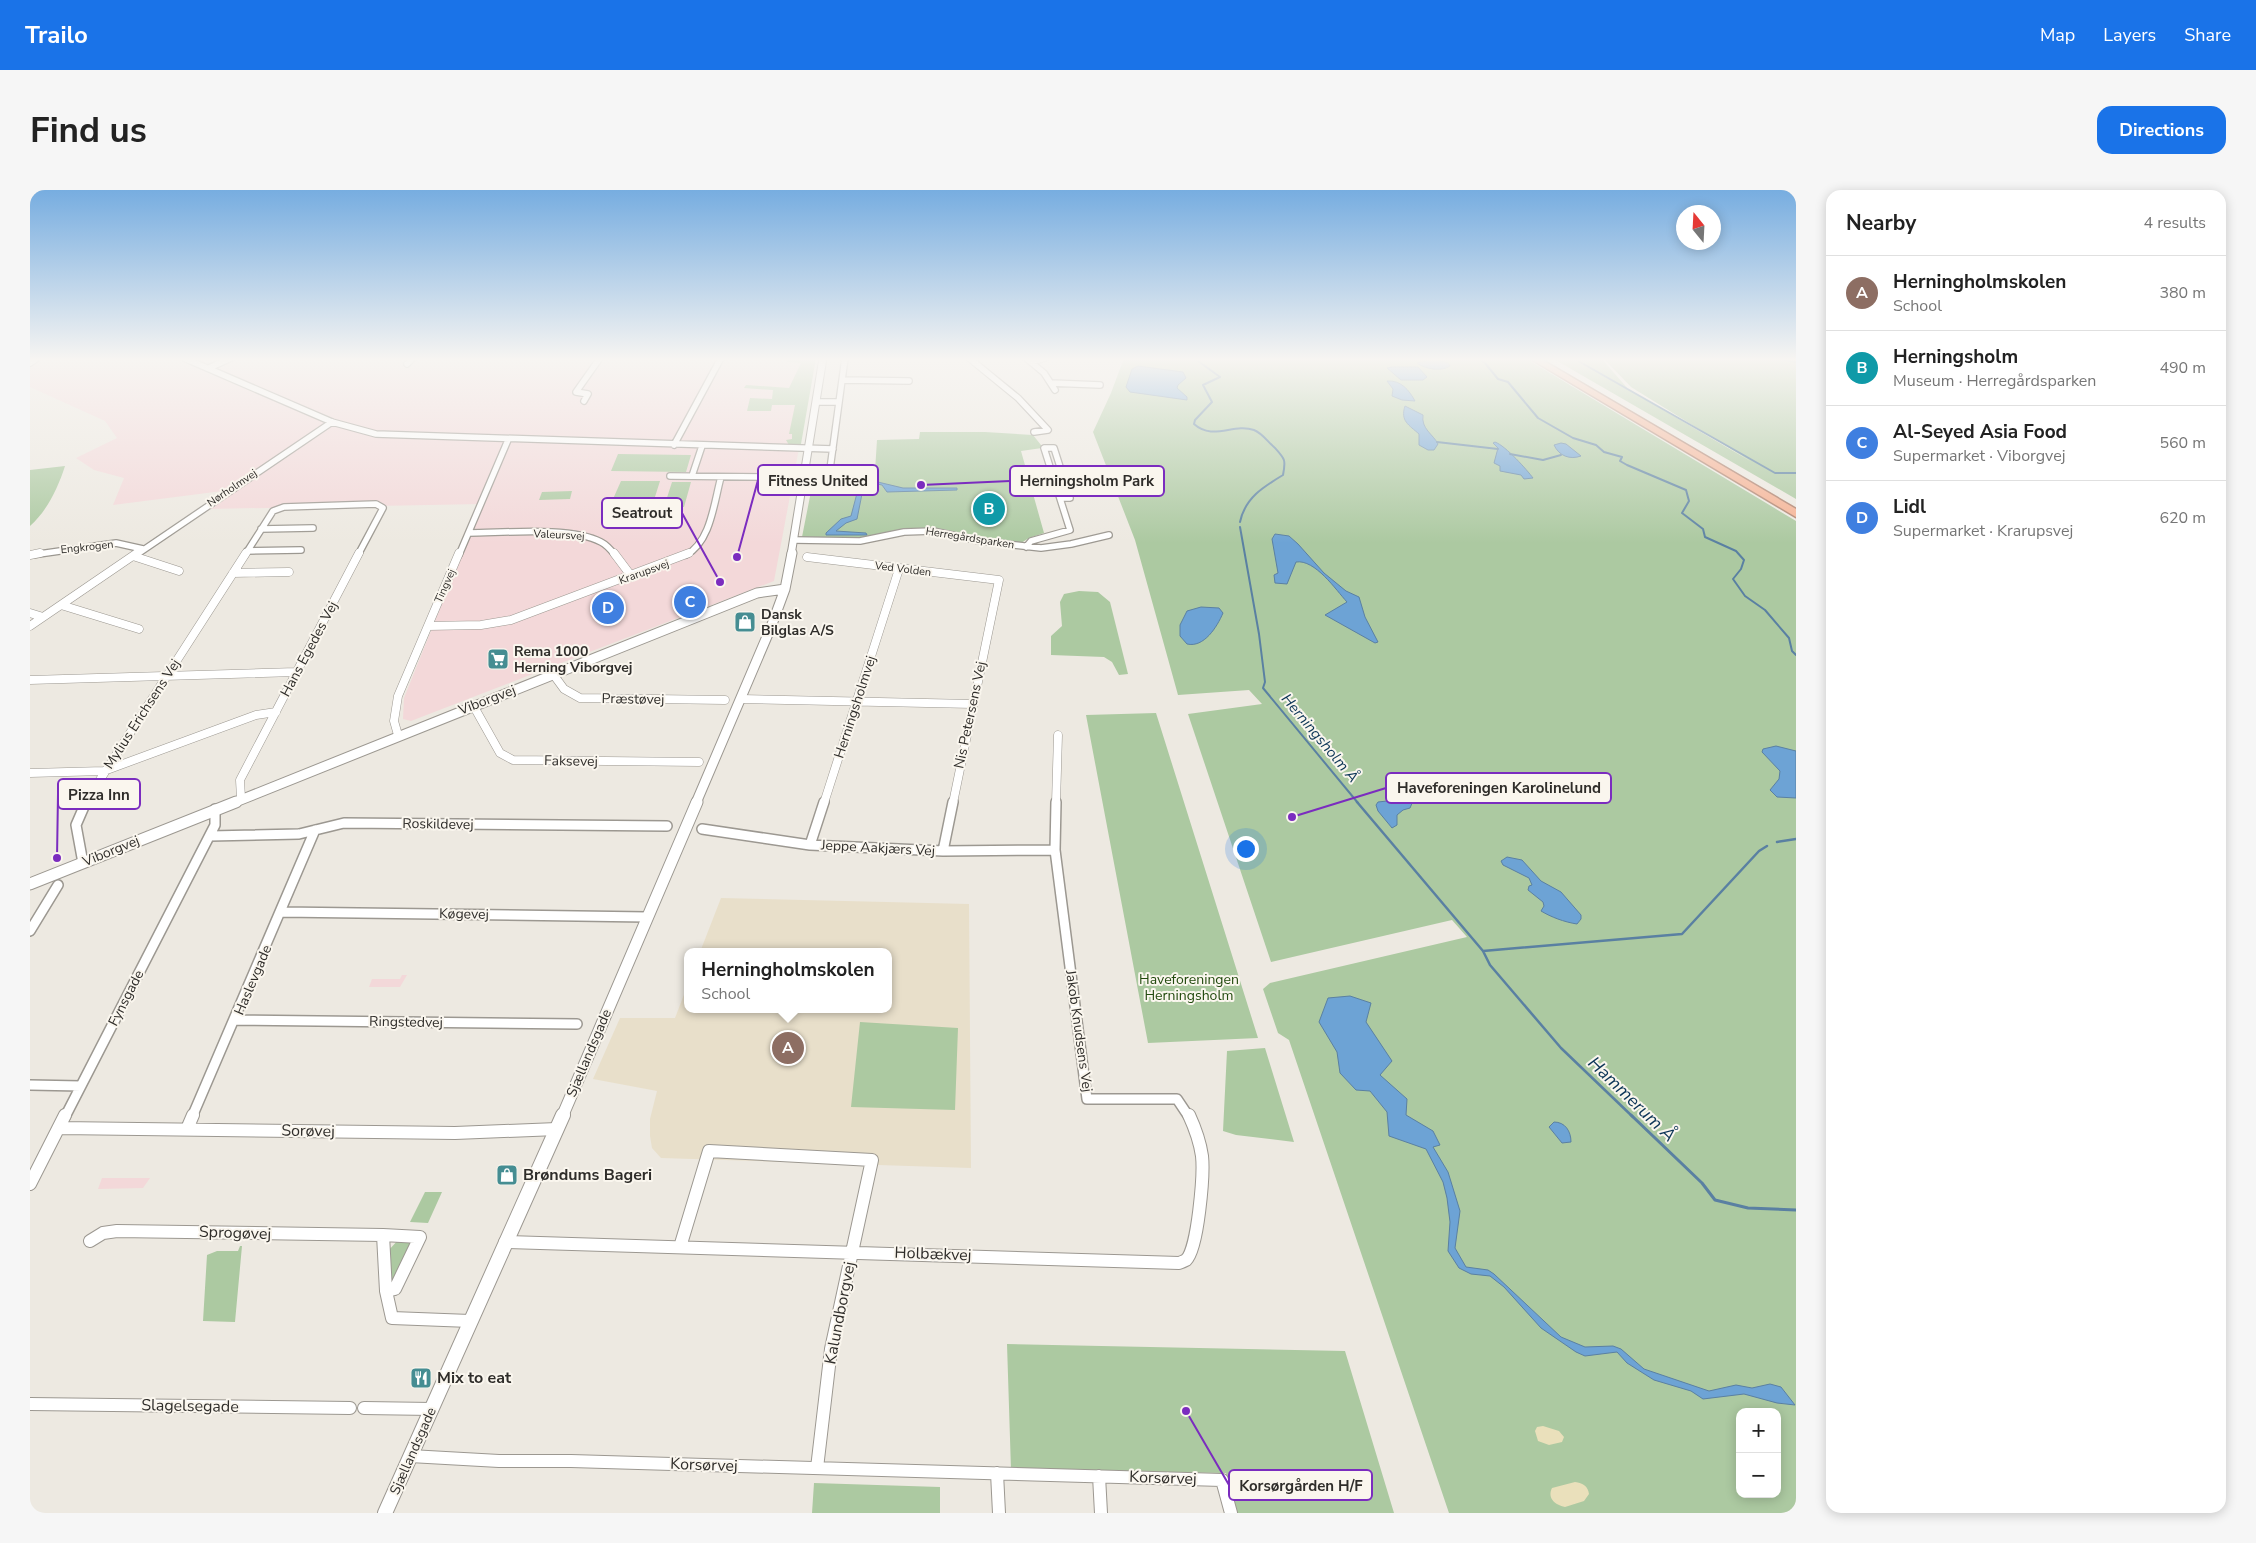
<!DOCTYPE html>
<meta charset="utf-8">
<style>
:root{--surface:#fff;--page:#f6f6f6;--text:#222;--muted:#767676;--line:#e0e0e0;--accent:#1a73e8}
body{margin:0;font-family:"Nunito Sans",sans-serif;background:var(--page);color:var(--text)}
.controls{position:absolute;right:15px;bottom:15px;display:grid;overflow:hidden;border-radius:10px;box-shadow:0 2px 12px #0003}
.controls button{width:45px;height:45px;display:grid;place-items:center;padding:0;border:0;border-bottom:1px solid var(--line);background:var(--surface);color:var(--text);font:25px sans-serif}
.compass{position:absolute;left:1646px;top:15px;width:45px;height:45px;border-radius:50%;background:var(--surface);box-shadow:0 2px 12px #0003;rotate:342deg}
.you{position:absolute;left:1215px;top:658px;width:18px;height:18px;margin:-12px;border:4px solid #fff;border-radius:50%;background:#1a73e8;box-shadow:0 0 0 8px #1a73e833}
.badge{display:grid;place-items:center;width:32px;height:32px;border-radius:50%;background:var(--accent);color:#fff;font-size:16px;font-weight:700}
.pin{position:absolute;translate:-50% -50%;border:2px solid #fff;box-shadow:0 1px 5px #0006}
.popup{position:absolute;left:654px;top:758px;width:208px;height:65px;box-sizing:border-box;display:grid;place-content:center;border-radius:10px;background:var(--surface);filter:drop-shadow(0 1px 4px #0005);font-size:16px;white-space:nowrap;color:var(--muted)}
.popup b{font-size:19px;color:var(--text)}
.popup::after{content:'';position:absolute;left:50%;top:100%;margin-left:-10px;border:10px solid transparent;border-top-color:var(--surface)}
.list{margin:0;padding:0;list-style:none}
h2{display:flex;justify-content:space-between;align-items:center;height:65px;margin:0;padding:0 20px;font-size:21px}
h2 small{font-size:16px;font-weight:400;color:var(--muted)}
.list li{display:grid;grid-template-columns:32px 1fr auto;gap:15px;align-items:center;box-sizing:border-box;height:75px;padding:0 20px;border-top:1px solid var(--line)}
.list b{display:block;font-size:19px;white-space:nowrap}
.list p{margin:0;font-size:16px;white-space:nowrap;color:var(--muted)}
.list em{font-size:16px;font-style:normal;color:var(--muted)}
.map{position:relative;flex:none;width:1766px;height:1323px;overflow:hidden;border-radius:15px}
header{display:flex;align-items:center;gap:30px;box-sizing:border-box;height:70px;padding:0 25px;background:var(--accent);color:#fff}
header strong{font-size:24px}
nav{display:flex;gap:28px;margin-inline-start:auto;font-size:18px}
.intro{display:flex;align-items:center;justify-content:space-between;box-sizing:border-box;height:120px;padding:0 30px}
h1{margin:0;font-size:35px}
.button{padding:12px 22px;border-radius:15px;background:var(--accent);color:#fff;font-size:18px;font-weight:700}
main{display:flex;gap:30px;padding:0 30px}
aside{flex:1;background:var(--surface);border-radius:15px;box-shadow:0 2px 12px #0003}
.map>svg:first-child{display:block}
.industrial{fill:#f3d8d9}
.education{fill:#e8dfca}
.green{fill:#acc9a1;fill-rule:evenodd}
.sand{fill:#eae0bb}
.water{fill:#6da3d5;stroke:#5a80a2}
.lines{fill:none;stroke-linecap:round;stroke-linejoin:round}
.stream-far2{stroke:#5a80a2;stroke-width:2}
.stream-far1{stroke:#5a80a2;stroke-width:2.5}
.stream{stroke:#5a80a2;stroke-width:3}
.minor-far3-casing{stroke:#9c9891;stroke-width:8}
.minor-far2-casing{stroke:#9c9891;stroke-width:9}
.minor-far1-casing{stroke:#9c9891;stroke-width:12}
.minor-casing{stroke:#9c9891;stroke-width:14}
.tertiary-far3-casing{stroke:#9c9891;stroke-width:9}
.tertiary-far2-casing{stroke:#9c9891;stroke-width:11}
.tertiary-far1-casing{stroke:#9c9891;stroke-width:13}
.tertiary-casing{stroke:#9c9891;stroke-width:16}
.motorway-casing{stroke:#b0836f;stroke-width:3}
.minor-far3{stroke:#fff;stroke-width:5.5}
.minor-far2{stroke:#fff;stroke-width:8}
.minor-far1{stroke:#fff;stroke-width:9}
.minor{stroke:#fff;stroke-width:12}
.tertiary-far3{stroke:#fff;stroke-width:7}
.tertiary-far2{stroke:#fff;stroke-width:9}
.tertiary-far1{stroke:#fff;stroke-width:11}
.tertiary{stroke:#fff;stroke-width:14}
.motorway{fill:#f5b294;fill-rule:evenodd}
.labels{text-anchor:middle;dominant-baseline:central;stroke-width:4;stroke-linejoin:round;paint-order:stroke}
.far-street-label{font-size:11px;fill:#2f2d2a;stroke:#faf6ee}
.poi-label{font-size:14px;font-weight:bold;fill:#2f2d2a;stroke:#faf6ee;text-anchor:start}
.street-label{font-size:14px;fill:#2f2d2a;stroke:#faf6ee}
.park-label{font-size:14px;fill:#224a0e;stroke:#faf6ee}
.water-label{font-size:15px;font-style:italic;fill:#0b3456;stroke:#faf6ee}
.near-street-label{font-size:16px;fill:#2f2d2a;stroke:#faf6ee}
.near-poi-label{font-size:16px;font-weight:bold;fill:#2f2d2a;stroke:#faf6ee;text-anchor:start}
.near-water-label{font-size:18px;font-style:italic;fill:#0b3456;stroke:#faf6ee}
.leader{fill:none;stroke:#7b2cbf;stroke-width:2}
.callout-dot{fill:#7b2cbf;stroke:#faf6ee;stroke-width:2}
.callout{fill:#faf6ee;stroke:#7b2cbf;stroke-width:2}
.callout-label{font-size:15px;text-anchor:middle;font-weight:bold;fill:#2f2d2a}
</style>
<header>
<strong>Trailo</strong>
<nav><a>Map</a><a>Layers</a><a>Share</a></nav>
</header>
<div class="intro"><h1>Find us</h1><a class="button">Directions</a></div>
<main>
<div class="map">
<svg width="1766" height="1323" viewBox="0 0 1766 1323">
<rect width="100%" height="100%" fill="#ede9e1"/>
<path class="industrial" d="M0,168H786L744,391L381,531L373,529L374,508L452,314L177,319L208,299L83,315L94,288L64,280L46,268L87,248L75,231L0,197Z
M372,785H377L370,797H339L342,789H370Z
M72,988H120L113,998L68,999Z"/>
<path class="education" d="M691,708L939,714L941,978L631,968L622,958L620,946V929L627,901L563,889L590,828H645L658,794V819H858V762H670Z"/>
<path class="green" d="M757,168H786L771,254L759,255L756,250L762,249V244H759L765,215H742L741,221H717L720,208L742,209L743,200L714,198L716,195L759,198L771,173L757,172Z
M1094,168H1495L1766,331V1323H1419L1259,850L1248,843L1233,799L1240,793L1437,747L1422,730L1241,772L1158,524L1232,514L1219,500L1148,505L1105,350L1063,242L1081,203ZM1710,1222H1747V1304H1710Z
M1522,168H1571L1599,200L1722,272L1601,197L1573,168H1766V309Z
M890,242H955L1003,245L1011,255L1012,258L991,261L1014,343L999,348L991,353L959,350L913,339L898,338L822,349L772,347L785,281H845L847,250L889,249Z
M588,264L661,265L656,282L581,281Z
M35,276C28,298 17,321 0,336V280Z
M591,291H630L624,310L583,309Z
M642,292H661L654,317H634Z
M542,301L540,309L509,310L512,302Z
M1049,401L1068,402L1080,412L1098,484L1089,485L1082,472L1074,467L1021,465V446L1032,436L1030,412L1034,404Z
M1126,523L1228,848L1118,853L1056,525Z
M830,832L928,838L925,920L821,917Z
M1235,858L1264,952L1206,945L1193,941L1197,861Z
M395,1002H412L398,1033L380,1032Z
M369,1049L382,1052L364,1089L360,1090L358,1061Z
M210,1056H212L205,1132L173,1131L177,1065L187,1061H208Z
M977,1154L1315,1161L1364,1323H1207L1196,1283L981,1280Z
M784,1293L910,1297V1323H782Z"/>
<path class="sand" d="M1513,1236L1529,1241L1534,1247L1532,1252L1519,1255L1508,1251L1505,1241L1507,1237Z
M1545,1292C1553,1293 1558,1296 1559,1304L1554,1311L1535,1317C1525,1315 1517,1308 1522,1298Z"/>
<path class="water" d="M1405,169L1418,173L1420,176C1411,182 1395,179 1387,173Z
M1108,176L1153,182L1156,188L1148,195L1147,198L1157,207V210L1100,202L1096,197L1102,179Z
M1362,177H1388L1397,187L1393,190H1371L1357,178Z
M1357,191C1371,190 1379,200 1385,211L1372,210L1362,206L1363,199Z
M1375,216L1393,225C1391,239 1403,244 1408,254L1404,260H1398L1389,255V244C1379,235 1370,231 1375,216Z
M1465,252C1476,256 1497,280 1503,288L1494,289L1491,285L1470,281V276L1464,273L1468,258L1463,253Z
M1531,253L1536,254L1551,266C1540,270 1529,266 1524,255Z
M831,288L873,298H927V300L857,302L852,295L837,292L834,294L827,329L816,333L806,341L836,343L837,345H796V343L811,329L821,326Z
M1245,344L1259,346L1268,354L1294,383L1316,401L1329,407L1335,427L1348,452L1345,453L1295,425L1317,412C1306,400 1285,369 1266,372L1257,394L1245,393L1244,385L1248,383L1242,349Z
M1171,417L1189,418L1193,423C1187,437 1174,458 1157,454L1150,446V435L1157,421Z
M1746,556L1766,561V608L1747,607L1740,600L1749,589L1750,581L1732,562L1733,559Z
M1369,605L1376,606L1383,611L1380,618L1373,620L1367,625V635L1362,638L1348,621L1346,615L1348,612L1357,611Z
M1477,667L1492,670L1511,691L1531,702L1551,725V729L1547,734C1534,732 1521,727 1511,721L1514,716L1513,712L1498,700L1499,696L1502,695L1499,688L1473,675L1471,671Z
M1320,806L1341,813L1336,832L1362,871L1350,885L1377,909L1376,925L1403,941L1410,955L1403,957L1418,982L1430,1021L1425,1058L1436,1077L1458,1080L1464,1084L1531,1147L1555,1157L1583,1156L1591,1159L1614,1179L1679,1201L1706,1195L1722,1198L1740,1194L1751,1197L1765,1215L1747,1213L1714,1204L1673,1209L1661,1201L1624,1190L1597,1173L1587,1162L1555,1166L1546,1162L1511,1138L1474,1097L1460,1086L1441,1084L1429,1078L1418,1061L1420,1032L1417,1008L1413,992L1396,959L1359,946L1357,922L1340,901L1326,900L1310,883L1307,862L1289,832L1298,808Z
M1524,932C1535,932 1541,941 1541,952L1532,953L1519,937Z"/>
<g class="lines">
<path class="stream-far2" d="M1164,168L1190,187L1173,195L1182,212L1165,230L1164,234C1183,251 1203,233 1224,240C1232,243 1238,252 1245,258C1255,269 1256,270 1253,285C1233,297 1215,308 1210,332
M1448,168L1455,173L1468,189L1478,192L1508,228L1543,248L1566,255L1574,262L1592,267L1590,271L1597,275L1656,300L1659,311L1652,323L1673,339L1675,347L1706,361L1714,370L1711,379L1703,389L1715,406L1735,420L1759,448L1762,461L1766,465
M1543,168L1745,283H1766
M1746,168L1766,172
M1407,252L1468,259
M1480,264L1513,270L1531,265
M1210,337L1229,444L1235,492L1233,498L1328,613"/>
<path class="stream-far1" d="M1327,612L1453,761L1460,775L1531,858L1603,927
M1747,652L1766,649
M1453,761L1652,744L1729,661L1737,656"/>
<path class="stream" d="M1601,925L1672,993L1685,1010L1718,1018L1766,1020"/>
<g class="minor-far3-casing">
<path id="minor-far3" d="M154,168L302,232L346,244L803,259
M939,168L988,208L1018,240L1004,242
M996,168L1014,183L1025,200
M1001,172L1015,168
M0,173L7,168
M377,174L383,168
M179,178L201,168
M812,190L879,191
M1021,193L1070,195
M554,211L558,204L546,202L570,168
M787,212H809
M644,255L691,168
M800,279L815,168
M640,286L738,287
M662,286L672,256
M231,339L283,338
M439,343C473,343 541,336 571,352C577,355 581,360 585,365
M764,350L830,351L874,342L903,341L950,351L1011,358L1041,354L1079,345
M996,357L1001,351L1040,340L1014,258H1024L1040,308H1030
M217,361L271,360
M2,365L86,353L113,359
M106,365L302,232
M215,365L243,321L254,317L346,314L353,318L328,365
M429,365L478,250
M656,365C681,352 684,312 691,287"/>
</g>
<g class="minor-far2-casing">
<path id="minor-far2" d="M584,363L602,387
M0,365L10,363
M103,366L149,381
M777,367L969,390L923,613
M203,383L259,382
M31,415L109,439
M0,423L13,427
M0,436L107,363
M398,436L451,435L481,430L659,363
M523,484L534,499L550,508L695,510
M0,490L266,482
M711,509L943,514
M443,515L470,563L483,570L669,572
M368,545L364,531L368,506L429,363
M0,583L74,581L226,525L246,522
M211,608L210,590L329,363
M55,613L216,363
M794,613L869,379
M1026,613L1028,545"/>
</g>
<g class="minor-far1-casing">
<path id="minor-far1" d="M1026,612L1025,660L1057,909H1147L1159,927
M672,639L780,655L913,661L1025,660
M180,646L269,644L314,633L637,636
M780,655L794,612
M913,661L923,612
M53,673L46,635L56,612
M252,722L617,727
M0,741L28,695
M205,830L547,834
M0,895L51,896
M35,927L185,635V619
M162,927L285,640"/>
</g>
<g class="minor-casing">
<path id="minor" d="M30,938L425,943L527,939
M157,939L163,925
M0,994L35,925
M353,1045L390,1047L365,1099L356,1101
M60,1051L73,1043L87,1041L353,1045L356,1101L362,1128L440,1131
M475,1052L1149,1073C1150,1073 1156,1070 1156,1070C1168,1059 1174,984 1172,966C1170,952 1165,938 1159,925
M650,1057L679,961L842,970L801,1159L787,1278
M0,1214L320,1218
M334,1218L402,1219
M380,1266L469,1271H541L1192,1290L1201,1323
M967,1283L969,1323
M1069,1286L1071,1323"/>
</g>
<g class="tertiary-far3-casing">
<path id="tertiary-far3" d="M761,365L793,168"/>
</g>
<g class="tertiary-far2-casing">
<path id="tertiary-far2" d="M203,613L727,403L755,399
M666,613L741,437L755,399L762,363"/>
</g>
<g class="tertiary-far1-casing">
<path id="tertiary-far1" d="M0,694L206,612
M532,927L667,612"/>
</g>
<g class="tertiary-casing">
<path id="tertiary" d="M355,1323L533,925"/>
</g>
<g class="motorway-casing">
<path id="motorway" d="M1499,168H1509L1766,319V327Z"/>
</g>
<use href="#minor-far3" class="minor-far3"/>
<use href="#minor-far2" class="minor-far2"/>
<use href="#minor-far1" class="minor-far1"/>
<use href="#minor" class="minor"/>
<use href="#tertiary-far3" class="tertiary-far3"/>
<use href="#tertiary-far2" class="tertiary-far2"/>
<use href="#tertiary-far1" class="tertiary-far1"/>
<use href="#tertiary" class="tertiary"/>
<use href="#motorway" class="motorway"/>
</g>
<linearGradient id="sky" x2="0" y2="1"><stop stop-color="#77ade0"/><stop offset="0.48" stop-color="#f7f5f2"/><stop offset="1" stop-color="#f7f5f2" stop-opacity="0"/></linearGradient>
<rect width="1766" height="353" fill="url(#sky)"/>
<defs>
<g id="shop-square" transform="scale(1.125)"><rect x="-9" y="-9" width="18" height="18" rx="4" fill="#458d92" stroke="#faf6ee"/><path d="M-5-2.5h2.3a2.7 3.5 0 0 1 5.4 0H5L5.5 6h-11ZM-1.5-2.5h3a1.5 2.3 0 0 0-3 0Z" fill="#fff"/></g>
<g id="supermarket-square" transform="scale(1.125)"><rect x="-9" y="-9" width="18" height="18" rx="4" fill="#458d92" stroke="#faf6ee"/><path d="M-6-5.5h2.5l.6 2H6L4.5 2H-2.5L-4.4-4H-6ZM-1.5 3.2a1.3 1.3 0 1 0 .1 0ZM3 3.2a1.3 1.3 0 1 0 .1 0Z" fill="#fff"/></g>
<g id="restaurant-square" transform="scale(1.125)"><rect x="-9" y="-9" width="18" height="18" rx="4" fill="#458d92" stroke="#faf6ee"/><path d="M-5-6h1v4h1v-4h1v4h1v-4h1v5L-1.5 .5V6h-2V.5L-5-1ZM5-6V6H3V1.5H1.5Q1.5-4 5-6Z" fill="#fff"/></g>
</defs>
<g fill-rule="evenodd">
<use href="#shop-square" x="715" y="432"/>
<use href="#supermarket-square" x="468" y="469"/>
<use href="#shop-square" x="477" y="985"/>
<use href="#restaurant-square" x="391" y="1188"/>
</g>
<g class="labels">
<g class="far-street-label">
<text transform="translate(202 298) rotate(-34)">Nørholmvej</text>
<text transform="translate(529 345) rotate(3)">Valeursvej</text>
<text transform="translate(940 348) rotate(9)">Herregårdsparken</text>
<text transform="translate(57 357) rotate(-6)">Engkrogen</text>
<text transform="translate(873 379) rotate(7)">Ved Volden</text>
<text transform="translate(614 382) rotate(-20)">Krarupsvej</text>
<text transform="translate(415 396) rotate(-66)">Tingvej</text>
</g>
<g class="poi-label">
<text x="731" y="424">Dansk<tspan x="731" dy="16">Bilglas A/S</tspan></text>
<text x="484" y="461">Rema 1000<tspan x="484" dy="16">Herning Viborgvej</tspan></text>
</g>
<g class="street-label">
<text transform="translate(279 459) rotate(-62)">Hans Egedes Vej</text>
<text transform="translate(603 509) rotate(1)">Præstøvej</text>
<text transform="translate(457 510) rotate(-21)">Viborgvej</text>
<text transform="translate(825 517) rotate(-72)">Herningsholmvej</text>
<text transform="translate(112 524) rotate(-57)">Mylius Erichsens Vej</text>
<text transform="translate(940 525) rotate(-78)">Nis Petersens Vej</text>
<text transform="translate(541 571) rotate(1)">Faksevej</text>
<text transform="translate(408 634) rotate(1)">Roskildevej</text>
<text transform="translate(848 658) rotate(3)">Jeppe Aakjærs Vej</text>
<text transform="translate(81 661) rotate(-22)">Viborgvej</text>
<text transform="translate(434 724) rotate(1)">Køgevej</text>
<text transform="translate(223 790) rotate(-67)">Haslevgade</text>
<text transform="translate(96 808) rotate(-63)">Fynsgade</text>
<text transform="translate(376 832) rotate(1)">Ringstedvej</text>
<text transform="translate(1049 841) rotate(82)">Jakob Knudsens Vej</text>
<text transform="translate(559 863) rotate(-67)">Sjællandsgade</text>
<text transform="translate(383 1261) rotate(-66)">Sjællandsgade</text>
</g>
<g class="park-label">
<text x="1159" y="789">Haveforeningen<tspan x="1159" dy="16">Herningsholm</tspan></text>
</g>
<g class="water-label">
<text transform="translate(1290 548) rotate(50)">Herningsholm Å</text>
</g>
<g class="near-street-label">
<text transform="translate(278 941) rotate(1)">Sorøvej</text>
<text transform="translate(205 1043) rotate(2)">Sprogøvej</text>
<text transform="translate(903 1064) rotate(2)">Holbækvej</text>
<text transform="translate(810 1123) rotate(-79)">Kalundborgvej</text>
<text transform="translate(160 1216) rotate(1)">Slagelsegade</text>
<text transform="translate(674 1275) rotate(2)">Korsørvej</text>
<text transform="translate(1133 1288) rotate(2)">Korsørvej</text>
</g>
<g class="near-poi-label">
<text x="493" y="985">Brøndums Bageri</text>
<text x="407" y="1188">Mix to eat</text>
</g>
<g class="near-water-label">
<text transform="translate(1602 909) rotate(44)">Hammerum Å</text>
</g>
</g>
<path class="leader" d="M707 367L728 290M891 295L980 291M690 392L652 323M1262 627L1356 598M27 668L28 604M1156 1221L1199 1295"/>
<g class="callout-dot">
<circle cx="707" cy="367" r="5"/>
<circle cx="891" cy="295" r="5"/>
<circle cx="690" cy="392" r="5"/>
<circle cx="1262" cy="627" r="5"/>
<circle cx="27" cy="668" r="5"/>
<circle cx="1156" cy="1221" r="5"/>
</g>
<g class="callout">
<rect x="728" y="275" width="120" height="30" rx="5"/>
<rect x="980" y="276" width="154" height="30" rx="5"/>
<rect x="572" y="308" width="80" height="30" rx="5"/>
<rect x="1356" y="583" width="225" height="30" rx="5"/>
<rect x="28" y="589" width="82" height="30" rx="5"/>
<rect x="1199" y="1280" width="143" height="30" rx="5"/>
</g>
<g class="callout-label">
<text x="788" y="296">Fitness United</text>
<text x="1057" y="296">Herningsholm Park</text>
<text x="612" y="328">Seatrout</text>
<text x="1469" y="603">Haveforeningen Karolinelund</text>
<text x="69" y="610">Pizza Inn</text>
<text x="1271" y="1301">Korsørgården H/F</text>
</g>
</svg>
<div class="controls">
<button>+</button>
<button>−</button>
</div>
<svg class="compass" viewBox="-18 -18 36 36"><path d="M0-13l5 13h-10z" fill="#e53935"/><path d="M0 13l5-13h-10z" fill="#767676"/></svg>
<div class="you"></div>
<div class="pin badge" style="left:758px;top:858px;background:#8d6e63">A</div>
<div class="popup"><b>Herningholmskolen</b>School</div>
<div class="pin badge" style="left:959px;top:319px;background:#0f9aa8">B</div>
<div class="pin badge" style="left:660px;top:412px;background:#3f7fe0">C</div>
<div class="pin badge" style="left:578px;top:418px;background:#3f7fe0">D</div>
</div>
<aside>
<h2>Nearby<small>4 results</small></h2>
<ul class="list">
<li><span class="badge" style="background:#8d6e63">A</span><div><b>Herningholmskolen</b><p>School</p></div><em>380 m</em></li>
<li><span class="badge" style="background:#0f9aa8">B</span><div><b>Herningsholm</b><p>Museum · Herregårdsparken</p></div><em>490 m</em></li>
<li><span class="badge" style="background:#3f7fe0">C</span><div><b>Al-Seyed Asia Food</b><p>Supermarket · Viborgvej</p></div><em>560 m</em></li>
<li><span class="badge" style="background:#3f7fe0">D</span><div><b>Lidl</b><p>Supermarket · Krarupsvej</p></div><em>620 m</em></li>
</ul>
</aside>
</main>
